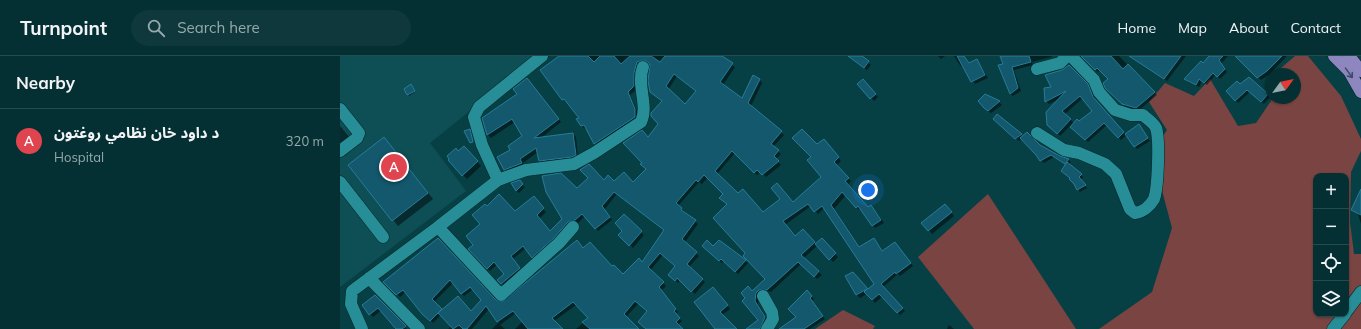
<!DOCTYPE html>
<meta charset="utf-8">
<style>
:root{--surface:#053033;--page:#0e383b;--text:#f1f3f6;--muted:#97a9ac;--line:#264b4e;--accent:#1a73e8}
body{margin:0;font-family:Mulish,"Noto Sans Arabic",sans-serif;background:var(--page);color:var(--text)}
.controls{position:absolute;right:12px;bottom:12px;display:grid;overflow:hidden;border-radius:8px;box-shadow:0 1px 3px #0004}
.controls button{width:36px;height:36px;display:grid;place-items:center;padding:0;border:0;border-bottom:1px solid var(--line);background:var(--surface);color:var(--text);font:20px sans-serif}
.compass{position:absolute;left:925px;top:12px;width:36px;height:36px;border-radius:50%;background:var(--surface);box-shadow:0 1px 3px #0004;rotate:57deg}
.you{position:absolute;left:528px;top:134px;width:14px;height:14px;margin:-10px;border:3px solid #fff;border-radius:50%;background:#1a73e8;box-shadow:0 0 0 6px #1a73e833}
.badge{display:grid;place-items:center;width:26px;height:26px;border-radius:50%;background:var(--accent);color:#fff;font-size:13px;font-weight:700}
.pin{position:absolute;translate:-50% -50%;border:2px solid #fff;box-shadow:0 1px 4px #0006}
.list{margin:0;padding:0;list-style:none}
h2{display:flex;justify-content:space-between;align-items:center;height:52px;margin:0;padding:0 16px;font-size:17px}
h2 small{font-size:13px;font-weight:400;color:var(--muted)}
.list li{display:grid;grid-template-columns:26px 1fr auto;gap:12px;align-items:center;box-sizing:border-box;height:64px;padding:0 16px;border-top:1px solid var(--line)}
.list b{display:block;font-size:15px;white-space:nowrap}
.list p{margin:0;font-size:13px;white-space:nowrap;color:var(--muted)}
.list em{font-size:13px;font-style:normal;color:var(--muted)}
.icon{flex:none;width:22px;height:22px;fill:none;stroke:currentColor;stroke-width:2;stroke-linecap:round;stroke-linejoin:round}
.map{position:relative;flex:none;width:1021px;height:273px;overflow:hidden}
header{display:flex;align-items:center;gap:24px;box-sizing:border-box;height:56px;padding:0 20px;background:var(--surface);border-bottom:1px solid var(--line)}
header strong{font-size:19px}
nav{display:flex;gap:22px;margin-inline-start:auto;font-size:14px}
.search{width:280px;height:36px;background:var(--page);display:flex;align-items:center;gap:10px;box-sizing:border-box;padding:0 14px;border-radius:22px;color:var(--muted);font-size:15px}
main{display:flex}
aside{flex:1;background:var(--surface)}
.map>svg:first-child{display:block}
.built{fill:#0d4f55}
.green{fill:#794441;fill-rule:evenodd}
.shadow{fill:#0007;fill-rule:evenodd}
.building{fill:#14586d;stroke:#267d99;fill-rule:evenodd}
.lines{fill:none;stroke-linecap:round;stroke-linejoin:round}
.minor-casing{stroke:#052427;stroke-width:13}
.major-casing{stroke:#052427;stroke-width:13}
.minor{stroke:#278e97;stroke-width:12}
.major{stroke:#8e87bf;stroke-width:12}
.oneway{stroke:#3c4c64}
</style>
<header>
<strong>Turnpoint</strong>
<div class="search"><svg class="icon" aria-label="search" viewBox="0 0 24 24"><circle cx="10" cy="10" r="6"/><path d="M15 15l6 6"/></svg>Search here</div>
<nav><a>Home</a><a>Map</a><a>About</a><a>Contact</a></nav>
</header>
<main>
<aside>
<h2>Nearby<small></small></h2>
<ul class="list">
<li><span class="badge" style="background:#e0444e">A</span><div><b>د داود خان نظامي روغتون</b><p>Hospital</p></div><em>320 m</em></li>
</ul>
</aside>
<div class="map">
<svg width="1021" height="273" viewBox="0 0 1021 273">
<rect width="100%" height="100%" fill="#074044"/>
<path class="built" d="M0,0H198L90,87L126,135L0,231Z"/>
<path class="green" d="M955,0H968L1001,40L1021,83V95L1011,116L1010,166L1014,198H1021V273H759L812,236L832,172L812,97L827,74L809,46L825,27L854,40L870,23L898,70L916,67L933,42H955V18H934ZM976,120H1006V258H976Z
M648,138L736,273H634L578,201Z
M503,254L535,270L533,273H475Z"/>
<path class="shadow" d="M220,0H380L395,11L383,29L402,43L420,24L422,27L411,50L444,79L433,91L441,98L436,103L441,109L426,121L421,116L417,119L395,97L377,118L398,139L423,157L453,147L483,121L472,101L477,90L487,87L501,105L496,110L511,125L508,129L528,152L531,150L534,153L544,167L535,172L521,152L519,154L506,139L494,153L520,192L534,183L543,196L555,187L573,210L560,220L558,218L543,231L565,255L560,259L543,240L535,247L527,238L520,242L517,239L506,221L512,217L528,234L535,228L484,152L478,158L471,150L445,169L456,182L463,175L476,188L482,183L498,201L493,206L477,190L464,202L482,219L477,223L461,208L431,236L426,235L419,239L418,248L428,265L423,273H408L419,264L412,236L427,223L406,197L384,138L368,121L362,128L359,126L338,150L358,168L345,186L359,200L349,211L365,226L355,238L340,224L338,227L332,221L336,210L323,199L310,215L326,230L321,235L338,256L336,259L342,265L338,269L342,273H307L308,255L299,247L286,261L297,273H236L249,262L236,249L214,265L221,273H175L213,235L210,232L160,269L165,273H152L159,266L149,253L132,273H108L112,270L101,259L93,267L66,236L60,241L45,226L98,183L155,245L162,247L244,193L283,219L302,207L326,175L277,138L264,154L272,164L258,175L245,160L238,167L231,168L195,204L186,192L173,203L182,215L165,231L159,224L165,218L158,208L150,215L147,212L135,189L147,151L175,157L193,141L206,156L199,163L210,176L224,163L237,134L264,125L294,128L307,113L308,82L320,68L323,46L311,36L310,8L305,6L296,34L290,39L298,57L297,64L257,90L247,72L245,73L242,70L241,62L227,45L226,46L223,43ZM337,20L357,35L345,50L328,34ZM113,227L135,229L122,238L124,240L134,233L143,244L131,256L102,255L94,246Z
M516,0H520L531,9L527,14L516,6Z
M598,0H605L601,3Z
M614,0H624L630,8L637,4L648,22L635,28L623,10L622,11L619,8Z
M661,0H711L712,1L692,6L693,9L674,14L681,35L673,40L670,38Z
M742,0H779L817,39L799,54L786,51L766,31L769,23L761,14L758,16Z
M790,0H846L827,25Z
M871,0H888L881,8L887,16L880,23L876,18L867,29L862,25L859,31L848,26L845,23Z
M896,0H947L930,18L921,24Z
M729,10L750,32L756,45L786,79L801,73L810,85L797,93L787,79L781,84L767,69L748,86L730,70L720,80L708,68L721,42L709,48L706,45L723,15ZM743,42L754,55L739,67H734L725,58Z
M909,22L930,41L924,48L910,36L898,47L887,35L900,29Z
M190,26L221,66L201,82L233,78L236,81L238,102L203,107L200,104L198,96L183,107L185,110L168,116L165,113L171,94L184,80L175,66L151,82L148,79L143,63L178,38Z
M526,27L538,41L534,45L531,42Z
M72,31L75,36L69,40L65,33Z
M645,39L659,46L662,49L651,57L648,55L644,52Z
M658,59L683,81L720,101L729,104L731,106L729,109L743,121L741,124L747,132L740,136L731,122L722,115L727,109L714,101L704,107L682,83L679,85L655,63Z
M0,70L11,83L0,92Z
M44,82L93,143L58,170L9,109Z
M118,96H128L141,110L127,123L123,119Z
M179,125L185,131L179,137L176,134Z
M1021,139V168L1018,158L1012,153Z
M608,152L614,160L592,178L583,167Z
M284,160L304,179L293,192L280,179L283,175Z
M379,185L408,207L398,218L384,205L382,207L363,190L373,191Z
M376,235L390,253L382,259L396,273H375Z
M467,236L474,243L472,245L485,263L470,273H441L458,261Z
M35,240L67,273H54L56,271L42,254L33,261L30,258L23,250Z
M609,269L614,273H607Z"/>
<path class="building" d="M219,0H248L254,6L260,0H274L281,8L290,0H311L320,6L325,0H382L393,7L380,26L402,42L413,19L420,23L408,47L442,75L431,88L439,94L434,100L439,105L422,119L417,114L414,117L392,95L375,115L398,137L403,133L423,156L440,143L431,132L437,127L453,146L481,121L467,104L471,101L452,82L462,73L477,88L484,83L499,101L494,106L509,122L505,125L528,151L531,149L541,164L532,170L518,150L516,152L502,136L491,149L519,191L534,182L542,195L555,186L571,207L556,218L555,216L541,228L563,252L557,257L539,238L532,244L524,236L527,233L516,239L505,220L513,216L528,233L534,228L482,150L474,156L468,148L443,165L455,180L463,173L475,186L461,199L479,215L474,221L458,206L427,234H419L416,237L415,245L425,261L420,273H406L418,264L402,245L405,242L401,237L408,230L412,235L425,223L403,200L405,197L373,162L387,148L379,142L383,138L364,119L358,126L356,124L336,147L342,152L341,154L356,164L342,183L357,196L347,208L363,223L351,236L337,222L335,225L328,219L335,210L320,197L308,211L324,226L319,231L336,253L334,255L340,262L336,266L343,273H306L298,266L307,255L295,245L284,258L299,273H250L242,266L248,262L233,246L212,262L223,273H188L173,255L157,266L146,250L127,273H123L119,269L113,273L98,257L118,240L131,255L141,244L130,231L121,238L110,224L92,243L102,253L90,265L82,258L63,234L56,239L43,226L98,182L156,244L162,246L237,184L243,192L250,186L272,210L274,209L283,218L299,202L302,206L324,174L274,136L262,150L270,161L255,173L242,158L235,164L228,166L214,182L192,202L183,190L171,200L180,212L161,228L157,224L164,218L154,206L147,213L128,193L133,189L126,180L140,168L132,159L145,148L147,150L159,138L175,155L194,140L204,152L197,159L210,175L222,163L206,136L202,120L221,117L237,132L248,122L240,114L249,108L264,124L268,119L274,125L284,116L293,126L306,113L300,108L302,107L283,87L302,74L308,81L318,68L311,60V57L322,45L310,36L308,25L310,9L308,6L304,4L297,6L294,17V30L288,36L295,53V61L254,88L244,69L241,70L236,63L239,62L224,43L222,44L200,14ZM334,18L356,35L345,48L326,30Z
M508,0H522L529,5L524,12Z
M617,0H624L629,7L637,3L645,19L631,26Z
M660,0H689L691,6L672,11L678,32L670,38L658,9L663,8Z
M741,0H771L783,13L788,8L815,36L796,52L782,48L765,32L763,27L768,23L757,12L755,14Z
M789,0H841L824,23Z
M869,0H883L879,4L885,13L877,21L873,17L864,27L859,23L856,29L844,23L861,5L863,7Z
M895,0H942L927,15L917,22Z
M729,9L748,28L753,41L784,76L778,82L764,67L745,84L730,71L737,63L739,65L752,55L740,40L722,55L731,63L717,78L707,69L706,56L726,35L705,46L704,32L711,31L705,19L722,14Z
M909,21L928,38L921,46L907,34L895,45L886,35L897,25L900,28Z
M187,22L219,63L194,82L233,77L236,99L232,101L199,105L196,92L180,103L182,107L164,114L157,101L170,94L168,90L182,80L172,63L147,79L142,62L177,38L173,33Z
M523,23L536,38L530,43L517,28Z
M71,28L75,35L67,39L64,33Z
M645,38L660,45L648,55L644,52L638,45Z
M657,58L682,78L675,83L653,63Z
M799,68L808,82L794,91L785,78Z
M130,73L133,86L130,87L124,75Z
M687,76L700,89L720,100L729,103L725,108L711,99L700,105L696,99L680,82Z
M44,81L88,137L52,165L8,109Z
M124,90L138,105L122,120L108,104L109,103L107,100L116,92L118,95Z
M727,106L742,118L739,121L746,129L737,134L734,128L729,123L730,122L721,115Z
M180,124L183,128L176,135L171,127Z
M1021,133V159L1011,154Z
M605,148L612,156L588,175L581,167Z
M284,158L302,175L289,190L278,179L282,175L275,167Z
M482,182L496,197L489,204L475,188Z
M367,184L373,190L379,184L406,204L395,216L381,203L379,205L362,190Z
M373,231L388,249L380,256L397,273H375L354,246Z
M467,234L472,240L470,242L483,260L464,273H439L456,261L448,253Z
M35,239L66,270L62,273H56L38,252L29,259L22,249Z"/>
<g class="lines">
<g class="minor-casing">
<path id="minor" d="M697,13L720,7L727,0
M0,53L19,77L17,82L0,95
M697,77L724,94L739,97L765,108L776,118L790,153L795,157C803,156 810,150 814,143C818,132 820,83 816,72C814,67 807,63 803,59H791L775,54L759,36L754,24L731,0
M158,124L142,89L134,61L139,51L202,0
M0,126L43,181
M98,171L161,239L219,187L233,171
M29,222L79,273
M423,240L432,256L433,263L427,273
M1006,256L1021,236
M22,273L11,248L12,235L98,171L158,124L186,114L234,108L254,97L301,66C309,49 296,29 303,11
M993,273L1005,258"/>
</g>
<g class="major-casing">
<path id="major" d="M994,0L1009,15L1021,36
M1009,0L1021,15"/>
</g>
<use href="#minor" class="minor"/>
<use href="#major" class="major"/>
</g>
<defs><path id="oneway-shaft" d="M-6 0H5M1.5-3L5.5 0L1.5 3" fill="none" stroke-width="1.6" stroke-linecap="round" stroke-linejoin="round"/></defs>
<use class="oneway" href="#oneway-shaft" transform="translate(1009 17) rotate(54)"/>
</svg>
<div class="controls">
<button>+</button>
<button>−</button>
<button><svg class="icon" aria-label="locate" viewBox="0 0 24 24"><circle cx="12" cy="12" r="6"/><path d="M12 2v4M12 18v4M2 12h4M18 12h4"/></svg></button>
<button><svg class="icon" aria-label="layers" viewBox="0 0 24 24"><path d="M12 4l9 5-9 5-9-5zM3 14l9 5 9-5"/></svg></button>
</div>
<svg class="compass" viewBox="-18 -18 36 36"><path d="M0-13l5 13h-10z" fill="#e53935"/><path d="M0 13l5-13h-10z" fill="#97a9ac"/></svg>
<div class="you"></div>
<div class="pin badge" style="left:54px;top:111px;background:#e0444e">A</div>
</div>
</main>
